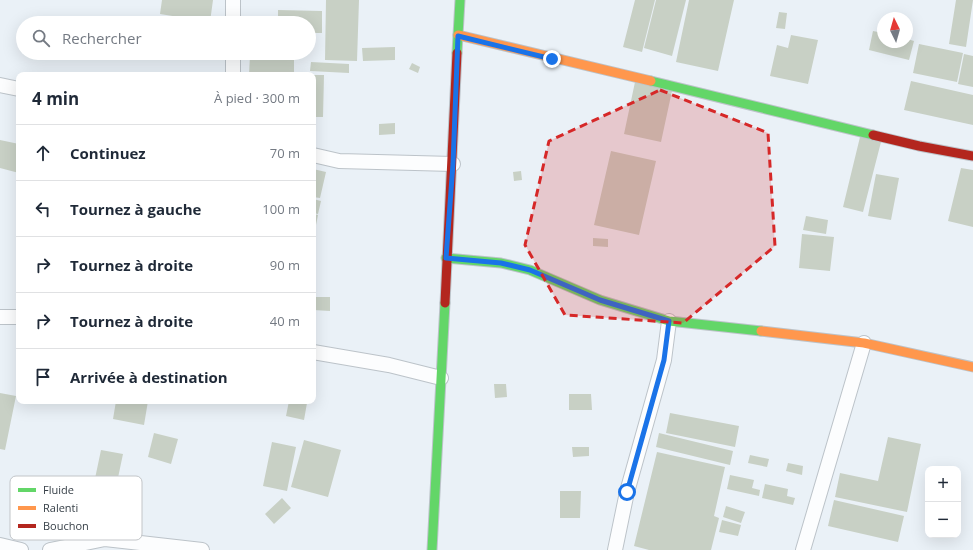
<!DOCTYPE html>
<html lang="fr">
<meta charset="utf-8">
<style>
:root{--surface:#fff;--page:#f6f6f7;--text:#1f2937;--muted:#747a83;--line:#e0e1e3}
body{margin:0;font-family:"Open Sans",sans-serif;background:var(--page);color:var(--text)}
.controls{position:absolute;right:12px;bottom:12px;display:grid;overflow:hidden;border-radius:8px;box-shadow:0 4px 16px #0002}
.controls button{width:36px;height:36px;display:grid;place-items:center;padding:0;border:0;border-bottom:1px solid var(--line);background:var(--surface);color:var(--text);font:20px sans-serif}
.compass{position:absolute;left:877px;top:12px;width:36px;height:36px;border-radius:50%;background:var(--surface);box-shadow:0 4px 16px #0002;rotate:355deg}
.stop{position:absolute;width:12px;height:12px;margin:-9px;border:3px solid #1a73e8;border-radius:50%;background:#fff}
.stop.end{background:#1a73e8;border-color:#fff;box-shadow:0 1px 4px #0008}
.list{margin:0;padding:0;list-style:none}
h2{display:flex;justify-content:space-between;align-items:center;height:52px;margin:0;padding:0 16px;font-size:17px}
h2 small{font-size:13px;font-weight:400;color:var(--muted)}
.list li{display:grid;grid-template-columns:26px 1fr auto;gap:12px;align-items:center;box-sizing:border-box;height:56px;padding:0 16px;border-top:1px solid var(--line)}
.list b{display:block;font-size:15px;white-space:nowrap}
.list em{font-size:13px;font-style:normal;color:var(--muted)}
.icon{flex:none;width:22px;height:22px;fill:none;stroke:currentColor;stroke-width:2;stroke-linecap:round;stroke-linejoin:round}
.map{position:relative;flex:none;width:973px;height:550px;overflow:hidden}
.search{position:absolute;background:var(--surface);box-shadow:0 4px 16px #0002;left:16px;top:16px;width:300px;height:44px;display:flex;align-items:center;gap:10px;box-sizing:border-box;padding:0 14px;border-radius:22px;color:var(--muted);font-size:15px}
.panel{position:absolute;background:var(--surface);box-shadow:0 4px 16px #0002;left:16px;top:72px;width:300px;height:332px;border-radius:8px}
.map>svg:first-child{display:block}
.building{fill:#c8d0c5}
.lines{fill:none;stroke-linecap:round;stroke-linejoin:round}
.street-casing{stroke:#bcc3c9;stroke-width:16}
.fast-casing{stroke:#bcc3c9;stroke-width:11}
.slow-casing{stroke:#bcc3c9;stroke-width:11}
.jam-casing{stroke:#bcc3c9;stroke-width:11}
.street{stroke:#fcfdfe;stroke-width:14}
.fast{stroke:#63d668;stroke-width:9}
.slow{stroke:#ff974d;stroke-width:9}
.jam{stroke:#b3261e;stroke-width:9}
.route{stroke:#1a73e8;stroke-width:5}
.marked{fill:#d62828;fill-opacity:0.2;stroke:#d62828;stroke-width:3;stroke-dasharray:8 5;stroke-linejoin:round}
.key{fill:#fff;stroke:#c2c5c8;stroke-width:1}
.key-label{font-size:11px;fill:#353e46}
</style>
<div class="map">
<svg width="973" height="550" viewBox="0 0 973 550">
<rect width="100%" height="100%" fill="#eaf1f7"/>
<path class="building" d="M162,0H213L210,22L160,14Z
M326,0H359L357,61L325,60Z
M635,0H655L642,52L623,47Z
M656,0H686L672,56L644,48Z
M689,0H734L718,71L676,62Z
M956,0H973L966,47L949,44Z
M278,10L322,11V33H309V23H278Z
M779,12L787,13L785,29L776,28Z
M873,31L883,33V42H907V39L914,41L909,60L869,50Z
M791,35L818,40L808,84L770,76L777,45L788,48Z
M919,44L963,53L957,82L913,73Z
M395,47V60L363,61L362,48Z
M964,54L973,56V87L958,84Z
M250,55L294,57V75H249Z
M311,62L349,64V73L310,71Z
M412,63L420,67L418,73L409,69Z
M313,75H324L323,117H313Z
M911,81L973,95V125L904,110Z
M635,82L672,91L661,142L624,134Z
M395,123V134L379,135V124Z
M860,137L881,142L863,212L843,207Z
M0,140L19,144V173L0,168Z
M611,151L656,161L639,235L594,225Z
M961,168L973,170V227L948,221Z
M313,169L326,172L320,198L313,197Z
M521,171L522,180L514,181L513,172Z
M876,174L899,178L891,220L868,216Z
M313,199L321,201L318,214L313,213Z
M313,214L318,215L314,235H313Z
M806,216L828,220L826,234L803,230Z
M802,234L834,237L830,271L799,268Z
M593,238L608,239V247L593,246Z
M313,297H330V311L313,310Z
M494,384H506L507,397L495,398Z
M0,393L16,396L5,450L0,449Z
M569,394H591L592,410H569Z
M116,401H148L144,425L113,419Z
M289,401L307,403L304,420L286,416Z
M670,413L739,426L735,447L666,433Z
M154,433L178,439L171,464L148,457Z
M659,433L733,451L730,465L656,447Z
M888,437L921,444L907,512L835,497L840,473L878,481Z
M304,440L341,450L328,497L291,487Z
M272,442L296,447L287,491L263,486Z
M572,447H589V456L573,457Z
M101,450L123,454L111,511L89,507Z
M657,452L725,467L714,516L719,518L711,550H649L634,546Z
M750,455L769,459L767,467L748,463Z
M788,463L803,466L802,475L786,471Z
M730,475L754,480L752,488L760,490L759,496L727,489Z
M765,484L788,489L787,496L795,498L793,505L762,498Z
M560,491H581L580,518H560Z
M282,498L291,508L274,524L265,514Z
M834,500L904,516L898,542L828,526Z
M726,506L745,512L741,523L723,517Z
M722,520L741,525L738,536L719,532Z"/>
<g class="lines">
<g class="street-casing">
<path id="street" d="M233,0V23
M233,53V75
M0,85L19,89
M313,155L339,161L453,164
M0,317H19
M313,352L389,365L441,378
M0,545L21,550
M50,550L105,539L202,550
M615,550L627,492L664,360L669,321
M803,550L864,343"/>
</g>
<g class="fast-casing">
<path id="fast" d="M457,53L460,0
M651,81L873,135
M446,258L501,263L530,270L600,300L669,321L761,331
M432,550L445,303"/>
</g>
<g class="slow-casing">
<path id="slow" d="M458,35L651,81
M761,331L864,343L973,367"/>
</g>
<g class="jam-casing">
<path id="jam" d="M873,135L919,146L973,156
M445,303L457,53"/>
</g>
<use href="#street" class="street"/>
<use href="#fast" class="fast"/>
<use href="#slow" class="slow"/>
<use href="#jam" class="jam"/>
</g>
<g class="lines">
<path class="route" d="M552,59L458,36L453,164L446,258L501,263L530,270L600,300L669,321L664,360L627,492"/>
</g>
<path class="marked" d="M660,90L768,133L775,246L683,323L565,315L525,245L549,141Z"/>
<rect x="10" y="476" width="132" height="64" rx="6" class="key"/>
<rect x="18" y="488" width="18" height="4" fill="#63d668"/>
<rect x="18" y="506" width="18" height="4" fill="#ff974d"/>
<rect x="18" y="524" width="18" height="4" fill="#b3261e"/>
<g class="key-label">
<text x="43" y="494">Fluide</text>
<text x="43" y="512">Ralenti</text>
<text x="43" y="530">Bouchon</text>
</g>
</svg>
<div class="controls">
<button>+</button>
<button>−</button>
</div>
<svg class="compass" viewBox="-18 -18 36 36"><path d="M0-13l5 13h-10z" fill="#e53935"/><path d="M0 13l5-13h-10z" fill="#747a83"/></svg>
<div class="stop" style="left:627px;top:492px"></div>
<div class="stop end" style="left:552px;top:59px"></div>
<div class="search"><svg class="icon" aria-label="search" viewBox="0 0 24 24"><circle cx="10" cy="10" r="6"/><path d="M15 15l6 6"/></svg>Rechercher</div>
<section class="panel">
<h2>4 min<small>À pied · 300 m</small></h2>
<ul class="list">
<li><svg class="icon" aria-label="ahead" viewBox="0 0 24 24"><path d="M12 20V5M6 11l6-6 6 6"/></svg><div><b>Continuez</b></div><em>70 m</em></li>
<li><svg class="icon" aria-label="left" viewBox="0 0 24 24"><path d="M17 20v-9H6M10 6l-5 5 5 5"/></svg><div><b>Tournez à gauche</b></div><em>100 m</em></li>
<li><svg class="icon" aria-label="right" viewBox="0 0 24 24"><path d="M7 20v-9h11M14 6l5 5-5 5"/></svg><div><b>Tournez à droite</b></div><em>90 m</em></li>
<li><svg class="icon" aria-label="right" viewBox="0 0 24 24"><path d="M7 20v-9h11M14 6l5 5-5 5"/></svg><div><b>Tournez à droite</b></div><em>40 m</em></li>
<li><svg class="icon" aria-label="arrive" viewBox="0 0 24 24"><path d="M6 21V4h12l-3 4 3 4H6"/></svg><div><b>Arrivée à destination</b></div></li>
</ul>
</section>
</div>
